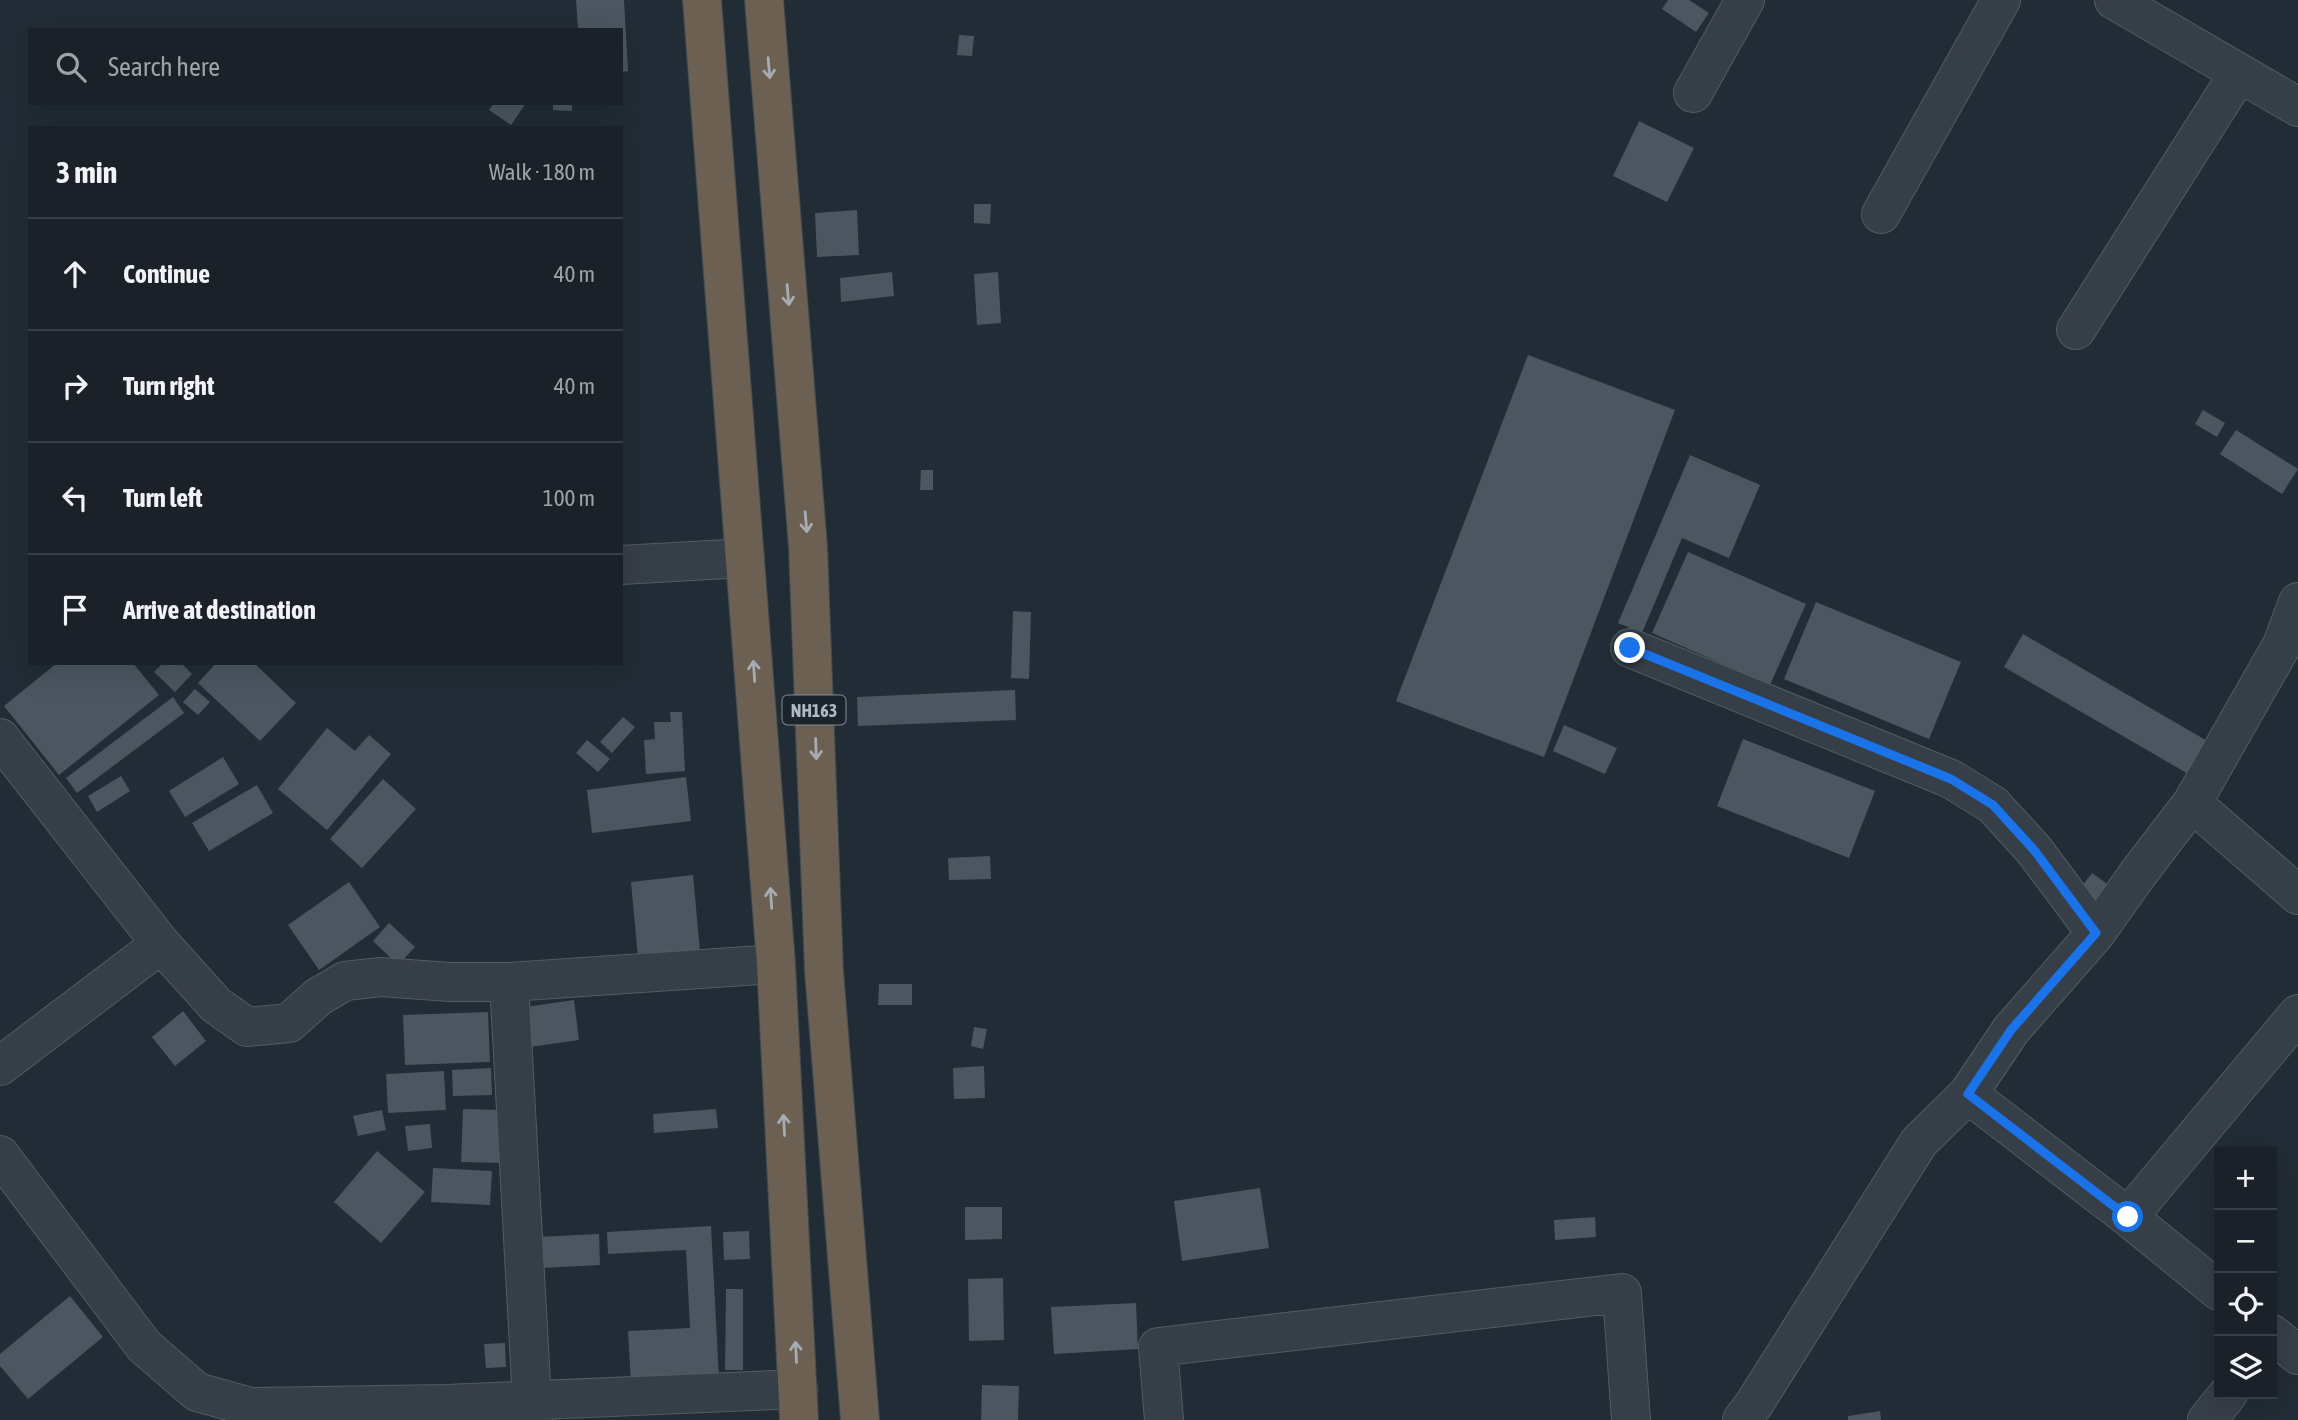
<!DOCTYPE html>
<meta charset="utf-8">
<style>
:root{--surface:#1a2128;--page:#272e34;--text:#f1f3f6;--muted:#9fa3a8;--line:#383e45}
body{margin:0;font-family:"Asap Condensed",sans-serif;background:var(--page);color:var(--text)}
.controls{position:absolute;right:21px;bottom:21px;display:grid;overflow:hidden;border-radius:0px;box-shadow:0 7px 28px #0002}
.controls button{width:63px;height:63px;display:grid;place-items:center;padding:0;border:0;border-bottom:2px solid var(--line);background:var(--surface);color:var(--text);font:35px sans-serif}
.stop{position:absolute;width:21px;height:21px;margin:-16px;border:5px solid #1a73e8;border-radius:50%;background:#fff}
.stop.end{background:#1a73e8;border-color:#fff;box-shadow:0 2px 7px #0008}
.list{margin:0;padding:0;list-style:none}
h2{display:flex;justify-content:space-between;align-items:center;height:91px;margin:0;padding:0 28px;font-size:30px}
h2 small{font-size:23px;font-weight:400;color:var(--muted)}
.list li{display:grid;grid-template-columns:46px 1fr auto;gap:21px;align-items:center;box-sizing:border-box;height:112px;padding:0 28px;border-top:2px solid var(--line)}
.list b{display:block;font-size:26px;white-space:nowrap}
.list em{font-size:23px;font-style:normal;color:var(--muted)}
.icon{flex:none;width:38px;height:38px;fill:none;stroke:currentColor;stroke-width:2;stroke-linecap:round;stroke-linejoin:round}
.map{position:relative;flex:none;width:2298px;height:1420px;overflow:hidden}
.search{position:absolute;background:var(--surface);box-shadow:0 7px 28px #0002;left:28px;top:28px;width:595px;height:77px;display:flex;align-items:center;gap:18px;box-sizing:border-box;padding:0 24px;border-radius:0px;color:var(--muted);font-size:26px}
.panel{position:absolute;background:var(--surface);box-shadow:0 7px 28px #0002;left:28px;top:126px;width:595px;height:539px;border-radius:0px}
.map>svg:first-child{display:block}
.building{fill:#4b5661}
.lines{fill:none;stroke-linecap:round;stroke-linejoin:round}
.minor-casing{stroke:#535c64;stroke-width:40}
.highway-casing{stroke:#404951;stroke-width:40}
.minor{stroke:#363e47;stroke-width:38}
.highway{stroke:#6c6053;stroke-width:38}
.oneway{stroke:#a6acb2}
.route{stroke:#1a73e8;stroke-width:9}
.labels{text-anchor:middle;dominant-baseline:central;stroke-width:6;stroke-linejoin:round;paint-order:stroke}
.shield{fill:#1b232b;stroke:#838c95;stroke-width:2}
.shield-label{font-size:18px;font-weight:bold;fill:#b0b9c3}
</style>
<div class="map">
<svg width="2298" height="1420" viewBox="0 0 2298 1420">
<rect width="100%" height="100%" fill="#222c36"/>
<path class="building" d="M576,0H624L628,71L621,72V30H578Z
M1668,0H1689L1709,13L1696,32L1662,9Z
M959,35L974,36L972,56L957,55Z
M494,103H526L511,125L489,110Z
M553,103H572V111L553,110Z
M1639,121L1694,148L1667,202L1613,176Z
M974,204H991L990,224L974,223Z
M857,210L859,255L817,257L815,213Z
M892,272L894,296L841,302L840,278Z
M998,272L1001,323L977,325L974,274Z
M1528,355L1675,410L1544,757L1396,701Z
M2203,410L2225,423L2217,437L2195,424Z
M2236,430L2298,469L2282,494L2220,454Z
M1690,455L1760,485L1729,558L1682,538L1642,633L1618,623Z
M921,470H933V490H920Z
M1688,552L1806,604L1770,685L1652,633Z
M1816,602L1961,662L1929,739L1784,679Z
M1013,611L1031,612L1029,679L1011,678Z
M2023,634L2209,742L2190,775L2004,667Z
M57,663H133L159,695L59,775L4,706Z
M163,663H181L192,674L175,692L154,672Z
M216,663H254L296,703L260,741L198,683Z
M195,689L210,702L198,715L183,702Z
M1015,690L1016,720L858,726L857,697Z
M173,697L184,713L77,793L66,778Z
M670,712H682L685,771L646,774L644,740L655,739L654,722H671Z
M623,717L635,727L612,753L600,742Z
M1564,725L1617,748L1605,774L1553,751Z
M327,728L355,751L369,735L391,754L327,830L278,789Z
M1743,739L1875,791L1849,858L1717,806Z
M587,740L610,759L598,772L576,753Z
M223,757L239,784L185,817L169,791Z
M121,776L130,791L97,812L88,796Z
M686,777L691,821L592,833L587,790Z
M383,779L416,809L362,868L330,839Z
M257,785L273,813L209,851L192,823Z
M990,856L991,879L949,880L948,858Z
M2092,873L2110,886L2095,907L2076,894Z
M693,875L700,951L638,958L631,882Z
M349,882L380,927L319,970L288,925Z
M389,923L415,947L398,965L373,941Z
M879,984H912V1005H878Z
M574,1000L579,1040L523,1048L518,1008Z
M183,1011L206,1041L175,1066L152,1037Z
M488,1012L490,1062L405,1065L403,1015Z
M974,1027L987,1029L983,1049L971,1046Z
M984,1066L985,1098L954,1099L953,1068Z
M491,1068L492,1095L453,1096L452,1070Z
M444,1071L446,1110L388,1113L386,1074Z
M463,1109L502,1110L501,1163L461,1162Z
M716,1109L718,1128L654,1133L653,1114Z
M382,1110L386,1130L358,1136L353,1116Z
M430,1124L432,1148L408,1151L405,1126Z
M377,1151L425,1192L381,1243L334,1202Z
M433,1168L492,1171L490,1205L431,1202Z
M1260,1188L1269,1248L1182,1261L1174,1201Z
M965,1207H1002V1239L965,1240Z
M1595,1217L1596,1237L1555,1240L1554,1220Z
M711,1226L719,1379L631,1384L628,1331L690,1328L686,1250L608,1254L607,1232Z
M749,1231L750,1259L724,1260L723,1232Z
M599,1234L600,1265L540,1268L538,1237Z
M1003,1278L1004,1340L969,1341L968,1279Z
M726,1289H743V1370H725Z
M70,1296L103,1337L28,1399L0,1366V1354Z
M1136,1303L1138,1349L1054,1354L1051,1307Z
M505,1343L506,1367L486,1368L484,1344Z
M982,1385L1019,1386L1018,1420H981Z
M1880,1411L1881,1420H1848V1416Z"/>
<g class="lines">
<g class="minor-casing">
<path id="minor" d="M2114,0L2298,107
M1693,93L1745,0
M1881,214L2001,0
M2076,330L2239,73
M621,565L745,558
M1630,648L1951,779L1993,805L2034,850L2096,933
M0,738L161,944L216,1005L247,1027L289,1023L318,997L345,981L381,977L450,982H509L776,964
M2192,803L2298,895
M509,982L533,1420
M0,1066L161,944
M1968,1094L2128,1217L2219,1291
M0,1155L144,1346L197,1392L251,1407L447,1404L798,1389
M2128,1217L2298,1014
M2272,1334L2298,1355
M1164,1420L1158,1347L1622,1293L1631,1420
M1742,1420L1754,1404L1919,1142L1968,1094L2011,1030L2096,933L2137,875L2192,803L2282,645L2298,602
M2207,1420L2228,1394"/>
</g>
<g class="highway-casing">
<path id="highway" d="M702,0L776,964L799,1420
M764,0L808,547L824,971L860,1420"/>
</g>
<use href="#minor" class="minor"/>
<use href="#highway" class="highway"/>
</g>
<defs><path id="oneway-shaft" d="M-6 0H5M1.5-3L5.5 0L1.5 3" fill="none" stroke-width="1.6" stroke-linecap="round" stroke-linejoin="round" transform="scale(1.75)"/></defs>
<g class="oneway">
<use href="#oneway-shaft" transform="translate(769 68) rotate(85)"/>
<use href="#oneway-shaft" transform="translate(788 295) rotate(85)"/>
<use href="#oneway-shaft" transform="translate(806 522) rotate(85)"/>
<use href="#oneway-shaft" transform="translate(754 671) rotate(-94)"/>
<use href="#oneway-shaft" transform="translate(816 749) rotate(88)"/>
<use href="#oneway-shaft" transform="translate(771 898) rotate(-94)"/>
<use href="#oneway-shaft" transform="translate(784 1125) rotate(-93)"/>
<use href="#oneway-shaft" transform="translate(796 1352) rotate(-93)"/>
</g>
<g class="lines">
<path class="route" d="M1630,648L1951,779L1993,805L2034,850L2096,933L2011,1030L1968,1094L2128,1217"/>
</g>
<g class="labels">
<rect class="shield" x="782.5" y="695.5" width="63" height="29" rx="5"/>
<g class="shield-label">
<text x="814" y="710">NH163</text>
</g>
</g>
</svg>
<div class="controls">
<button>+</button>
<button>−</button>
<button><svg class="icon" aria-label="locate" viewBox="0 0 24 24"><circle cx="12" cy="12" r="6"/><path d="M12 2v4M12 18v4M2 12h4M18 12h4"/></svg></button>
<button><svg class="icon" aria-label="layers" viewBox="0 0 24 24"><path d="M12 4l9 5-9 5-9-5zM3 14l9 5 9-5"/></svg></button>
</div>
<div class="stop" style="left:2128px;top:1217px"></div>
<div class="stop end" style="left:1630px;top:648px"></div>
<div class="search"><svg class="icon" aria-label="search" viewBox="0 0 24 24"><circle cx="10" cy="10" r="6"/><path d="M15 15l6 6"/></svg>Search here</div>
<section class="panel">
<h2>3 min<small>Walk · 180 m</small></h2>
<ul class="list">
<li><svg class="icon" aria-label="ahead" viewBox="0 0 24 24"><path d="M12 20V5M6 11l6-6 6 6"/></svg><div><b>Continue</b></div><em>40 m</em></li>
<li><svg class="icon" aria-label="right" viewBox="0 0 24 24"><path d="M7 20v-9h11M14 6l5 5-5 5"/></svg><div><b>Turn right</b></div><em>40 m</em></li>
<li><svg class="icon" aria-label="left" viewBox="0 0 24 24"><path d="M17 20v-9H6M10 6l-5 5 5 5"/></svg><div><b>Turn left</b></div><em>100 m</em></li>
<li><svg class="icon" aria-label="arrive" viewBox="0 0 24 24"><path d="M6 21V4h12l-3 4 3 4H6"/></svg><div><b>Arrive at destination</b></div></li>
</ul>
</section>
</div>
